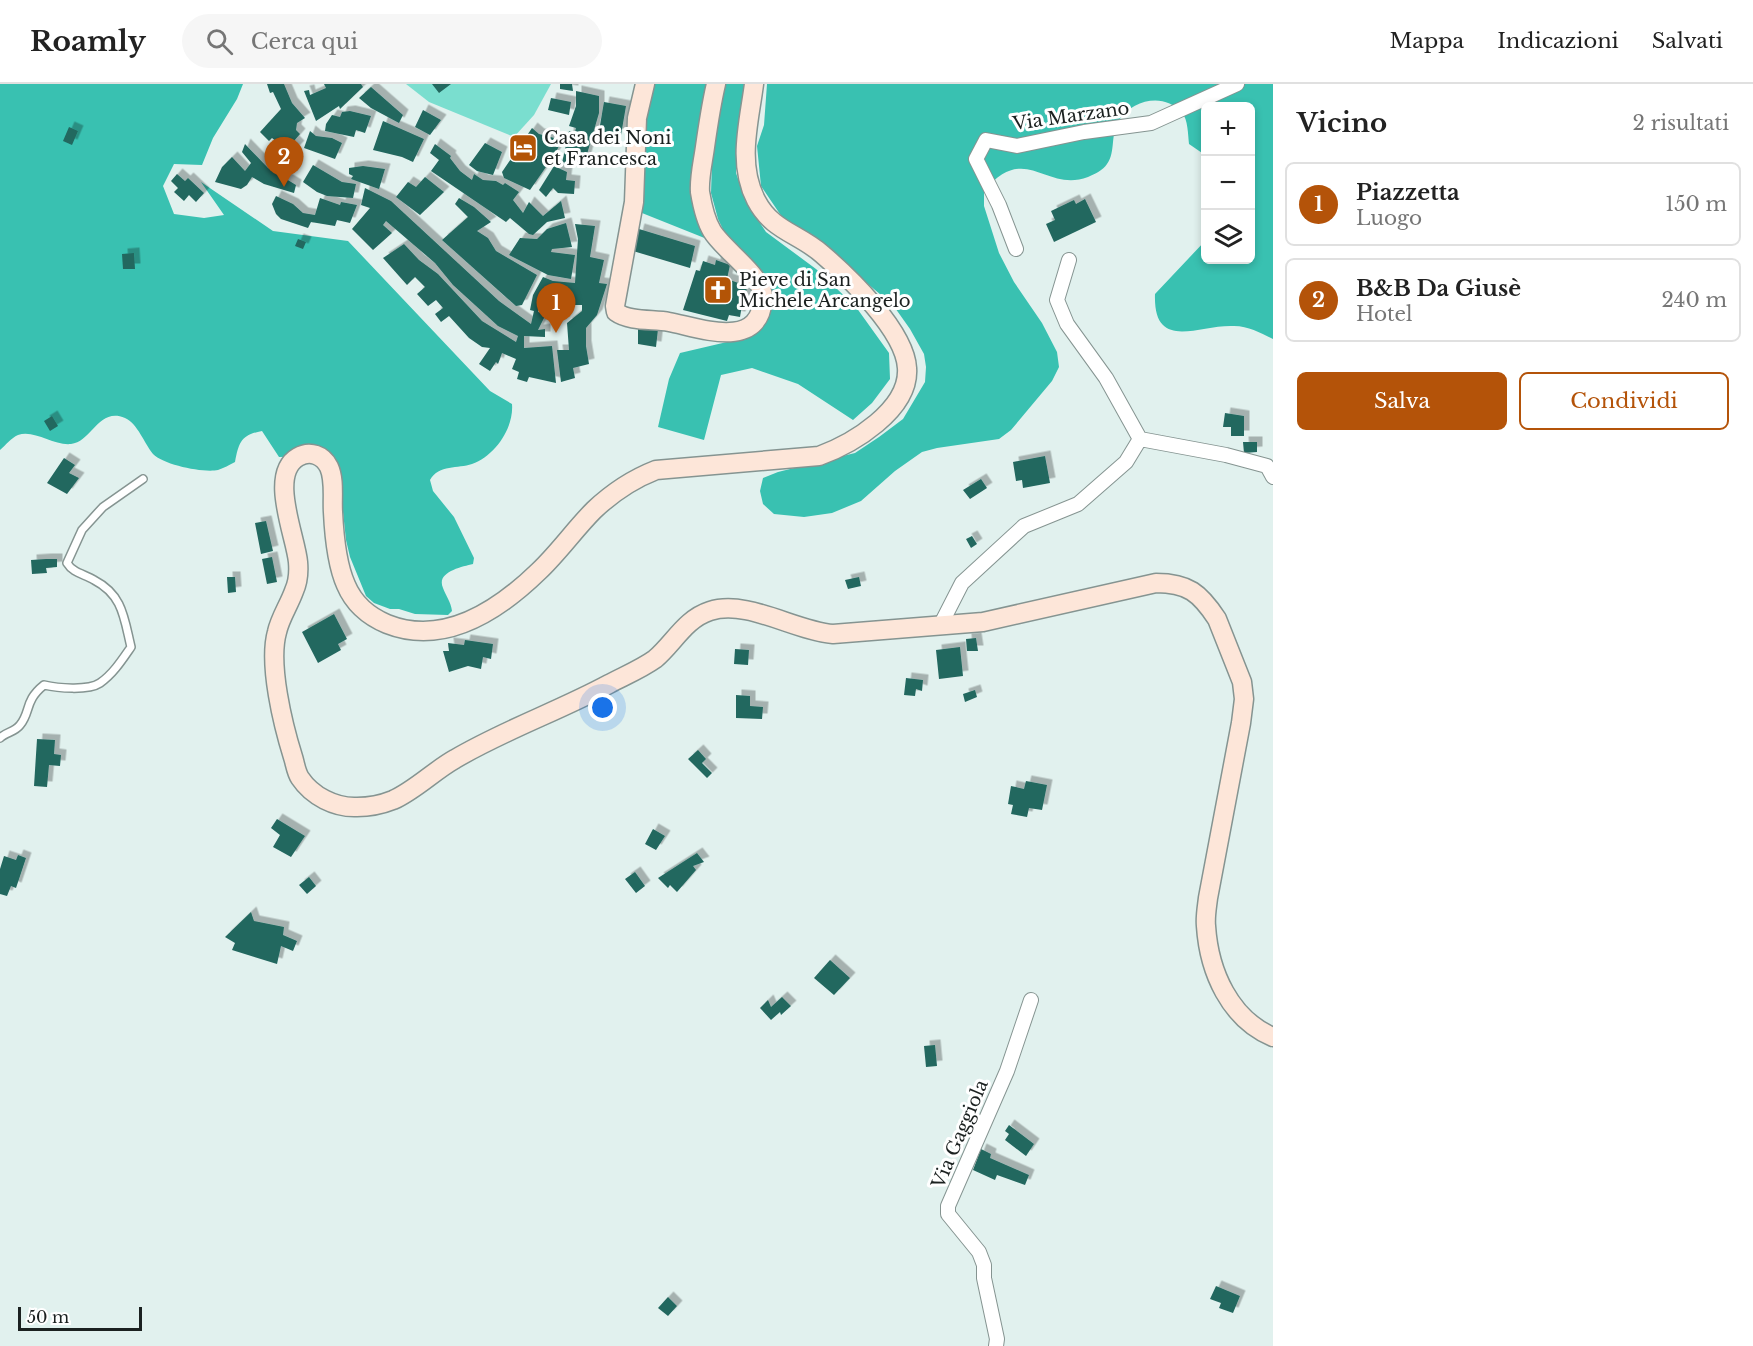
<!DOCTYPE html>
<html lang="it">
<meta charset="utf-8">
<style>
:root{--surface:#fff;--page:#f6f6f6;--text:#222;--muted:#767676;--line:#e0e0e0;--accent:#b45309}
body{margin:0;font-family:"Libre Baskerville",serif;background:var(--page);color:var(--text)}
.controls{position:absolute;right:18px;top:18px;display:grid;overflow:hidden;border-radius:9px;box-shadow:0 3px 9px #0003}
.controls button{width:54px;height:54px;display:grid;place-items:center;padding:0;border:0;border-bottom:2px solid var(--line);background:var(--surface);color:var(--text);font:30px sans-serif}
.scale{position:absolute;left:18px;bottom:15px;width:124px;box-sizing:border-box;padding-left:6px;border:3px solid #1b2120;border-top:0;font-size:16px;line-height:21px;white-space:nowrap;color:#1b2120;-webkit-text-stroke:4px #fff;paint-order:stroke}
.you{position:absolute;left:603px;top:624px;width:21px;height:21px;margin:-15px;border:4px solid #fff;border-radius:50%;background:#1a73e8;box-shadow:0 0 0 9px #1a73e833}
.badge{display:grid;place-items:center;width:39px;height:39px;border-radius:50%;background:var(--accent);color:#fff;font-size:20px;font-weight:700}
.pin{position:absolute;translate:-50% -50px;filter:drop-shadow(0 2px 3px #0008)}
.pin::after{content:'';position:absolute;top:32px;width:21px;height:18px;background:inherit;clip-path:polygon(0 0,100% 0,50% 100%)}
.list{margin:0;padding:0;list-style:none}
h2{display:flex;justify-content:space-between;align-items:center;height:78px;margin:0;padding:0 24px;font-size:26px}
h2 small{font-size:20px;font-weight:400;color:var(--muted)}
.list li{display:grid;grid-template-columns:39px 1fr auto;gap:18px;align-items:center;box-sizing:border-box;height:84px;margin:0 12px 12px;padding:0 12px;border:2px solid var(--line);border-radius:9px}
.list b{display:block;font-size:22px;white-space:nowrap}
.list p{margin:0;font-size:20px;white-space:nowrap;color:var(--muted)}
.list em{font-size:20px;font-style:normal;color:var(--muted)}
.actions{display:flex;gap:12px;padding:18px 24px}
.actions a{flex:1;padding:14px 0;border:2px solid var(--accent);border-radius:9px;text-align:center;font-size:21px;color:var(--accent)}
.actions .main{background:var(--accent);color:#fff}
.icon{flex:none;width:33px;height:33px;fill:none;stroke:currentColor;stroke-width:2;stroke-linecap:round;stroke-linejoin:round}
.map{position:relative;flex:none;width:1273px;height:1262px;overflow:hidden}
header{display:flex;align-items:center;gap:36px;box-sizing:border-box;height:84px;padding:0 30px;background:var(--surface);border-bottom:2px solid var(--line)}
header strong{font-size:28px}
nav{display:flex;gap:33px;margin-inline-start:auto;font-size:21px}
.search{width:420px;height:54px;background:var(--page);display:flex;align-items:center;gap:15px;box-sizing:border-box;padding:0 21px;border-radius:33px;color:var(--muted);font-size:22px}
main{display:flex}
aside{flex:1;background:var(--surface)}
.map>svg:first-child{display:block}
.green{fill:#7adecf}
.forest{fill:#39c1b1}
.building{fill:#22675f;filter:url(#shadow)}
.lines{fill:none;stroke-linecap:round;stroke-linejoin:round}
.lane-casing{stroke:#859491;stroke-width:10}
.street-casing{stroke:#859491;stroke-width:16}
.secondary-casing{stroke:#859491;stroke-width:21}
.lane{stroke:#fff;stroke-width:7}
.street{stroke:#fff;stroke-width:14}
.secondary{stroke:#fde6d9;stroke-width:18}
.labels{text-anchor:middle;dominant-baseline:central;stroke-width:6;stroke-linejoin:round;paint-order:stroke}
.street-label{font-size:18px;fill:#1b2120;stroke:#fff}
.poi-label{font-size:18px;fill:#1b2120;stroke:#fff;text-anchor:start}
</style>
<header>
<strong>Roamly</strong>
<div class="search"><svg class="icon" aria-label="search" viewBox="0 0 24 24"><circle cx="10" cy="10" r="6"/><path d="M15 15l6 6"/></svg>Cerca qui</div>
<nav><a>Mappa</a><a>Indicazioni</a><a>Salvati</a></nav>
</header>
<main>
<div class="map">
<svg width="1273" height="1262" viewBox="0 0 1273 1262">
<defs>
<filter id="shadow"><feDropShadow dx="5.5" dy="-5.5" stdDeviation="0" flood-color="#0004"/></filter>
</defs>
<rect width="100%" height="100%" fill="#e1f1ee"/>
<path class="green" d="M406,0H551L534,31L514,53L429,18Z"/>
<path class="forest" d="M0,0H243L237,15L213,54L202,81L174,80L163,102L174,130L204,134L224,131L201,98L273,147L348,157L490,307L512,320C514,344 495,372 472,380C458,385 439,380 430,396L433,407L454,433L474,474L473,480C461,483 436,488 443,504C446,512 451,518 452,527L448,531L415,530L399,525H390L374,519L366,512L350,473L346,456L340,400L328,372L279,373L262,347C241,351 239,358 235,378C229,381 224,384 218,386C203,389 164,381 153,370C144,359 138,340 125,334C98,323 92,358 71,360C54,362 34,345 18,351C11,354 6,361 0,366Z
M645,0H708L707,155L642,129L634,118Z
M722,0H744L736,73V89L746,118L766,148L816,185L856,223L889,269L890,295L872,319L853,336L798,300L752,284L721,291L704,356L658,343L669,295L680,269L744,254L765,233L718,135L711,109L712,79Z
M767,0H1273V255C1260,249 1249,242 1234,242C1199,240 1153,269 1155,210L1205,157L1206,176H1250V22H1206L1205,71L1189,60C1188,51 1188,35 1182,29C1164,8 1133,16 1119,36C1110,50 1116,68 1107,80C1103,86 1095,90 1088,93C1045,109 1026,57 984,107V122L999,169L1014,198L1042,239L1057,268L1059,283L1052,297L1011,346L999,355L937,364L922,368L895,387L861,417L832,429L804,433L774,430L763,420L760,407L763,394L778,388L855,369L879,353L903,335L925,298L926,283L924,270L910,245L893,221L820,160L784,136L761,102L757,62L764,41Z"/>
<path class="building" d="M267,0H284L292,19L305,34L297,39L296,46L300,50L294,57L299,62L291,70L272,54L269,57L260,48L281,25L273,8L270,9Z
M324,0H361L363,3L340,25L339,22L316,37L304,7L309,6L310,11L326,4Z
M432,0H451L439,9Z
M560,0H572L573,7L560,5Z
M371,3L403,31L399,39L371,24L359,14Z
M576,7L599,12V29L583,84L562,79L569,47L575,48L576,44L569,42L576,22Z
M551,14L571,18L569,31L548,26Z
M604,18L626,22L621,51L599,47Z
M423,26L441,36L430,51L415,43Z
M350,27L371,32L365,49L356,46L354,53L325,47L326,40L332,31L340,33L342,28Z
M383,37L424,55L413,78L402,73L373,66Z
M69,43L78,47L72,61L63,57Z
M532,44L539,50L562,56L555,70L530,106L504,94L502,88Z
M310,47L316,52L332,54L342,59L335,75L304,64Z
M485,59L502,68L493,91L477,87L469,81Z
M245,60L268,84L296,101L294,109L264,100L252,93L247,101L241,105L215,98L222,83L232,73L245,87L251,79L242,68Z
M435,60L451,72L450,74L460,87L472,96L474,90L483,96L496,97L503,101L505,99L519,108L513,116L523,129L529,118L543,132L561,117L565,134L547,138L533,151L529,150L510,134L506,138L431,87L439,76L430,69Z
M313,81L342,98L356,100L353,114L327,112L317,108L303,98Z
M363,82L385,85L379,105L351,95L353,92L349,90V84Z
M554,82L567,88L566,96L575,97L574,110L558,109L553,104L546,113L539,106Z
M177,90L185,97L188,94L204,109L196,118L189,111L184,117L174,108L178,104L171,97Z
M425,93L444,108L420,131L396,113L408,98L416,103Z
M365,104L391,117L499,217L531,240L534,227L530,226L533,211L543,193L553,197L575,199L578,155L575,140L595,142L590,173L604,176L599,199L607,200L597,231L586,244V262L589,280L573,284L575,294L561,298L557,266H569L567,239L582,227V221H562V230L550,229L552,213L542,210L538,228L546,230L538,246L545,245V253L524,252V264L552,262L556,299L529,293L527,298L517,295L519,288L512,285L516,275L502,269L498,280L496,278L490,287L479,280L490,264L482,263L469,254L449,232L441,238L435,230L443,224L436,216L428,222L417,210L425,203L415,193L407,201L383,174L404,160L419,176L438,190L482,237L516,258L518,252L498,242L453,201L435,179L386,137L383,141L392,149L373,166L352,145L370,124L361,121Z
M276,112L293,120L303,129L315,131L320,114L340,121L341,118L357,121L350,139L337,136L335,142L311,138L308,144L281,135L276,130L272,120Z
M459,114L474,123L491,138L477,147L488,154L496,167L537,191L522,221L516,222L442,156L468,133L455,120Z
M1085,115L1096,138L1054,158L1046,140L1055,136L1051,127L1074,116L1076,120Z
M566,139L572,163L552,165L551,168L575,171L571,195L548,191L509,171L520,154L537,155L547,145Z
M639,145L695,162L690,184L633,167Z
M298,155L306,158L303,165L295,162Z
M134,169L135,185H123L122,170Z
M716,176L730,181L727,195L747,202L745,217L742,221L740,233L729,231L727,237L683,226L696,186L700,187L703,177L715,181Z
M638,244L658,245L656,263L638,260Z
M1225,329L1244,332V352H1231V343H1223Z
M52,332L58,342L50,347L44,337Z
M1243,358H1257V368L1244,369Z
M1045,372L1050,399L1023,404L1022,396L1016,397L1013,378Z
M64,374L75,381L69,389L79,394L67,410L47,399Z
M981,395L987,404L970,415L963,406Z
M266,437L273,467L261,470L255,439Z
M972,452L977,460L971,464L966,455Z
M272,473L277,498L267,500L262,475Z
M46,475H57V483L46,484L47,489L32,490L31,476Z
M227,493H235L236,508L228,509Z
M859,493L861,502L848,505L845,496Z
M334,530L347,555L338,560L341,566L318,579L302,548Z
M976,554L978,567H967L966,555Z
M465,556L493,560L491,575L483,573L481,585L468,582L449,588L443,567H449L448,559L464,561Z
M960,563L963,592L939,595L936,566Z
M735,565L749,566L748,581L734,580Z
M906,594L923,596L922,607L916,605L915,612L904,611Z
M975,606L977,613L965,618L963,610Z
M736,611L750,612V622L763,623L762,635L736,634Z
M37,655L55,656L54,670L61,671L60,682L49,681L47,703L34,702Z
M698,666L706,675L702,679L712,689L707,694L688,675Z
M1026,697L1047,701L1042,726L1029,724L1027,733L1011,730L1013,721L1008,720L1011,702L1024,705Z
M277,735L305,752L291,773L273,763L280,751L271,744Z
M653,745L665,752L656,766L645,760Z
M697,769L704,778L693,782L696,786L677,808L670,801L668,804L658,794Z
M18,771L26,774L16,804L11,802L7,812L0,810V785L4,772L16,776Z
M635,788L645,802L636,809L625,795Z
M309,793L316,802L307,810L299,801Z
M251,828L254,837L284,843L283,851L297,857L293,867L281,862L277,880L232,866L235,859L225,853Z
M830,876L850,894L834,911L814,894Z
M782,913L791,922L781,931L780,928L771,936L760,924L768,916L771,923Z
M935,961L937,982L926,983L924,962Z
M1009,1041L1034,1060L1026,1072L1005,1056L1009,1050L1005,1047Z
M981,1065L991,1070L990,1074L1029,1091L1025,1101L997,1091L995,1096L973,1086Z
M1216,1202L1240,1212L1233,1229L1219,1224L1221,1219L1210,1215Z
M668,1213L677,1222L668,1232L658,1224Z"/>
<g class="lines">
<g class="lane-casing">
<path id="lane" d="M0,654C6,648 15,648 20,641C31,628 24,617 44,601C57,604 88,607 100,599C113,590 122,576 131,563C124,534 123,511 94,496C84,490 73,489 67,479L82,446L103,423L143,395"/>
</g>
<g class="street-casing">
<path id="street" d="M1016,165L999,121L976,75L986,56L1017,62L1084,48L1151,39L1237,0
M1140,355L1226,371L1267,382L1273,393
M940,542L962,499L1024,442L1078,420L1126,378L1140,355L1106,294L1067,240L1057,216L1069,176
M996,1262L997,1255L984,1194V1181L979,1168L948,1130V1122L1007,987L1031,916"/>
</g>
<g class="secondary-casing">
<path id="secondary" d="M645,0L637,34L634,118L615,222L616,228C630,238 653,235 669,238C700,244 759,267 763,215C765,193 724,167 712,147C706,137 702,120 700,108C699,93 703,78 705,63C708,42 711,21 716,0
M754,0C749,39 737,79 756,116C772,147 798,149 822,170C849,193 905,247 907,284C910,326 852,360 819,372L656,386C633,395 612,409 594,426C575,445 559,468 539,487C499,526 445,563 387,540C368,532 354,520 346,501C337,481 334,449 333,428C332,414 335,396 329,383C323,371 310,366 298,373C268,390 296,453 298,478C299,489 298,498 294,507C289,521 280,534 277,548C268,580 283,641 293,673C295,679 296,688 300,694C312,712 335,724 357,723C368,723 383,720 393,716C414,707 435,686 455,675C504,646 559,627 609,600C624,592 641,585 655,575C674,559 685,535 710,527C747,515 795,547 833,550L983,538L1156,499C1188,499 1200,509 1217,535L1242,598L1244,615L1241,639L1208,814C1207,823 1205,833 1206,842C1209,888 1230,935 1273,953"/>
</g>
<use href="#lane" class="lane"/>
<use href="#street" class="street"/>
<use href="#secondary" class="secondary"/>
</g>
<defs>
<g id="hotel-square" transform="scale(1.5)"><rect x="-9" y="-9" width="18" height="18" rx="4" fill="#b35406" stroke="#fff"/><path d="M-6-4.5h1.5V1H6V5H4.5V3h-9V5H-6ZM-4 0a1.8 1.8 0 1 1 3.6 0ZM.5 0V-2.5h3Q6-2.5 6 0Z" fill="#fff"/></g>
<g id="church-square" transform="scale(1.5)"><rect x="-9" y="-9" width="18" height="18" rx="4" fill="#b35406" stroke="#fff"/><path d="M-1.2-6h2.4v3.5h3.3v2.4h-3.3V6h-2.4V-.1h-3.3v-2.4h3.3Z" fill="#fff"/></g>
</defs>
<g fill-rule="evenodd">
<use href="#hotel-square" x="523" y="64"/>
<use href="#church-square" x="718" y="206"/>
</g>
<g class="labels">
<g class="street-label">
<text transform="translate(1071 32) rotate(-8)">Via Marzano</text>
<text transform="translate(960 1050) rotate(-67)">Via Gaggiola</text>
</g>
<g class="poi-label">
<text x="544" y="54">Casa dei Noni<tspan x="544" dy="21">et Francesca</tspan></text>
<text x="739" y="196">Pieve di San<tspan x="739" dy="21">Michele Arcangelo</tspan></text>
</g>
</g>
</svg>
<div class="controls">
<button>+</button>
<button>−</button>
<button><svg class="icon" aria-label="layers" viewBox="0 0 24 24"><path d="M12 4l9 5-9 5-9-5zM3 14l9 5 9-5"/></svg></button>
</div>
<div class="scale">50 m</div>
<div class="you"></div>
<div class="pin badge" style="left:556px;top:249px">1</div>
<div class="pin badge" style="left:284px;top:103px">2</div>
</div>
<aside>
<h2>Vicino<small>2 risultati</small></h2>
<ul class="list">
<li><span class="badge">1</span><div><b>Piazzetta</b><p>Luogo</p></div><em>150 m</em></li>
<li><span class="badge">2</span><div><b>B&amp;B Da Giusè</b><p>Hotel</p></div><em>240 m</em></li>
</ul>
<div class="actions"><a class="main">Salva</a><a>Condividi</a></div>
</aside>
</main>
